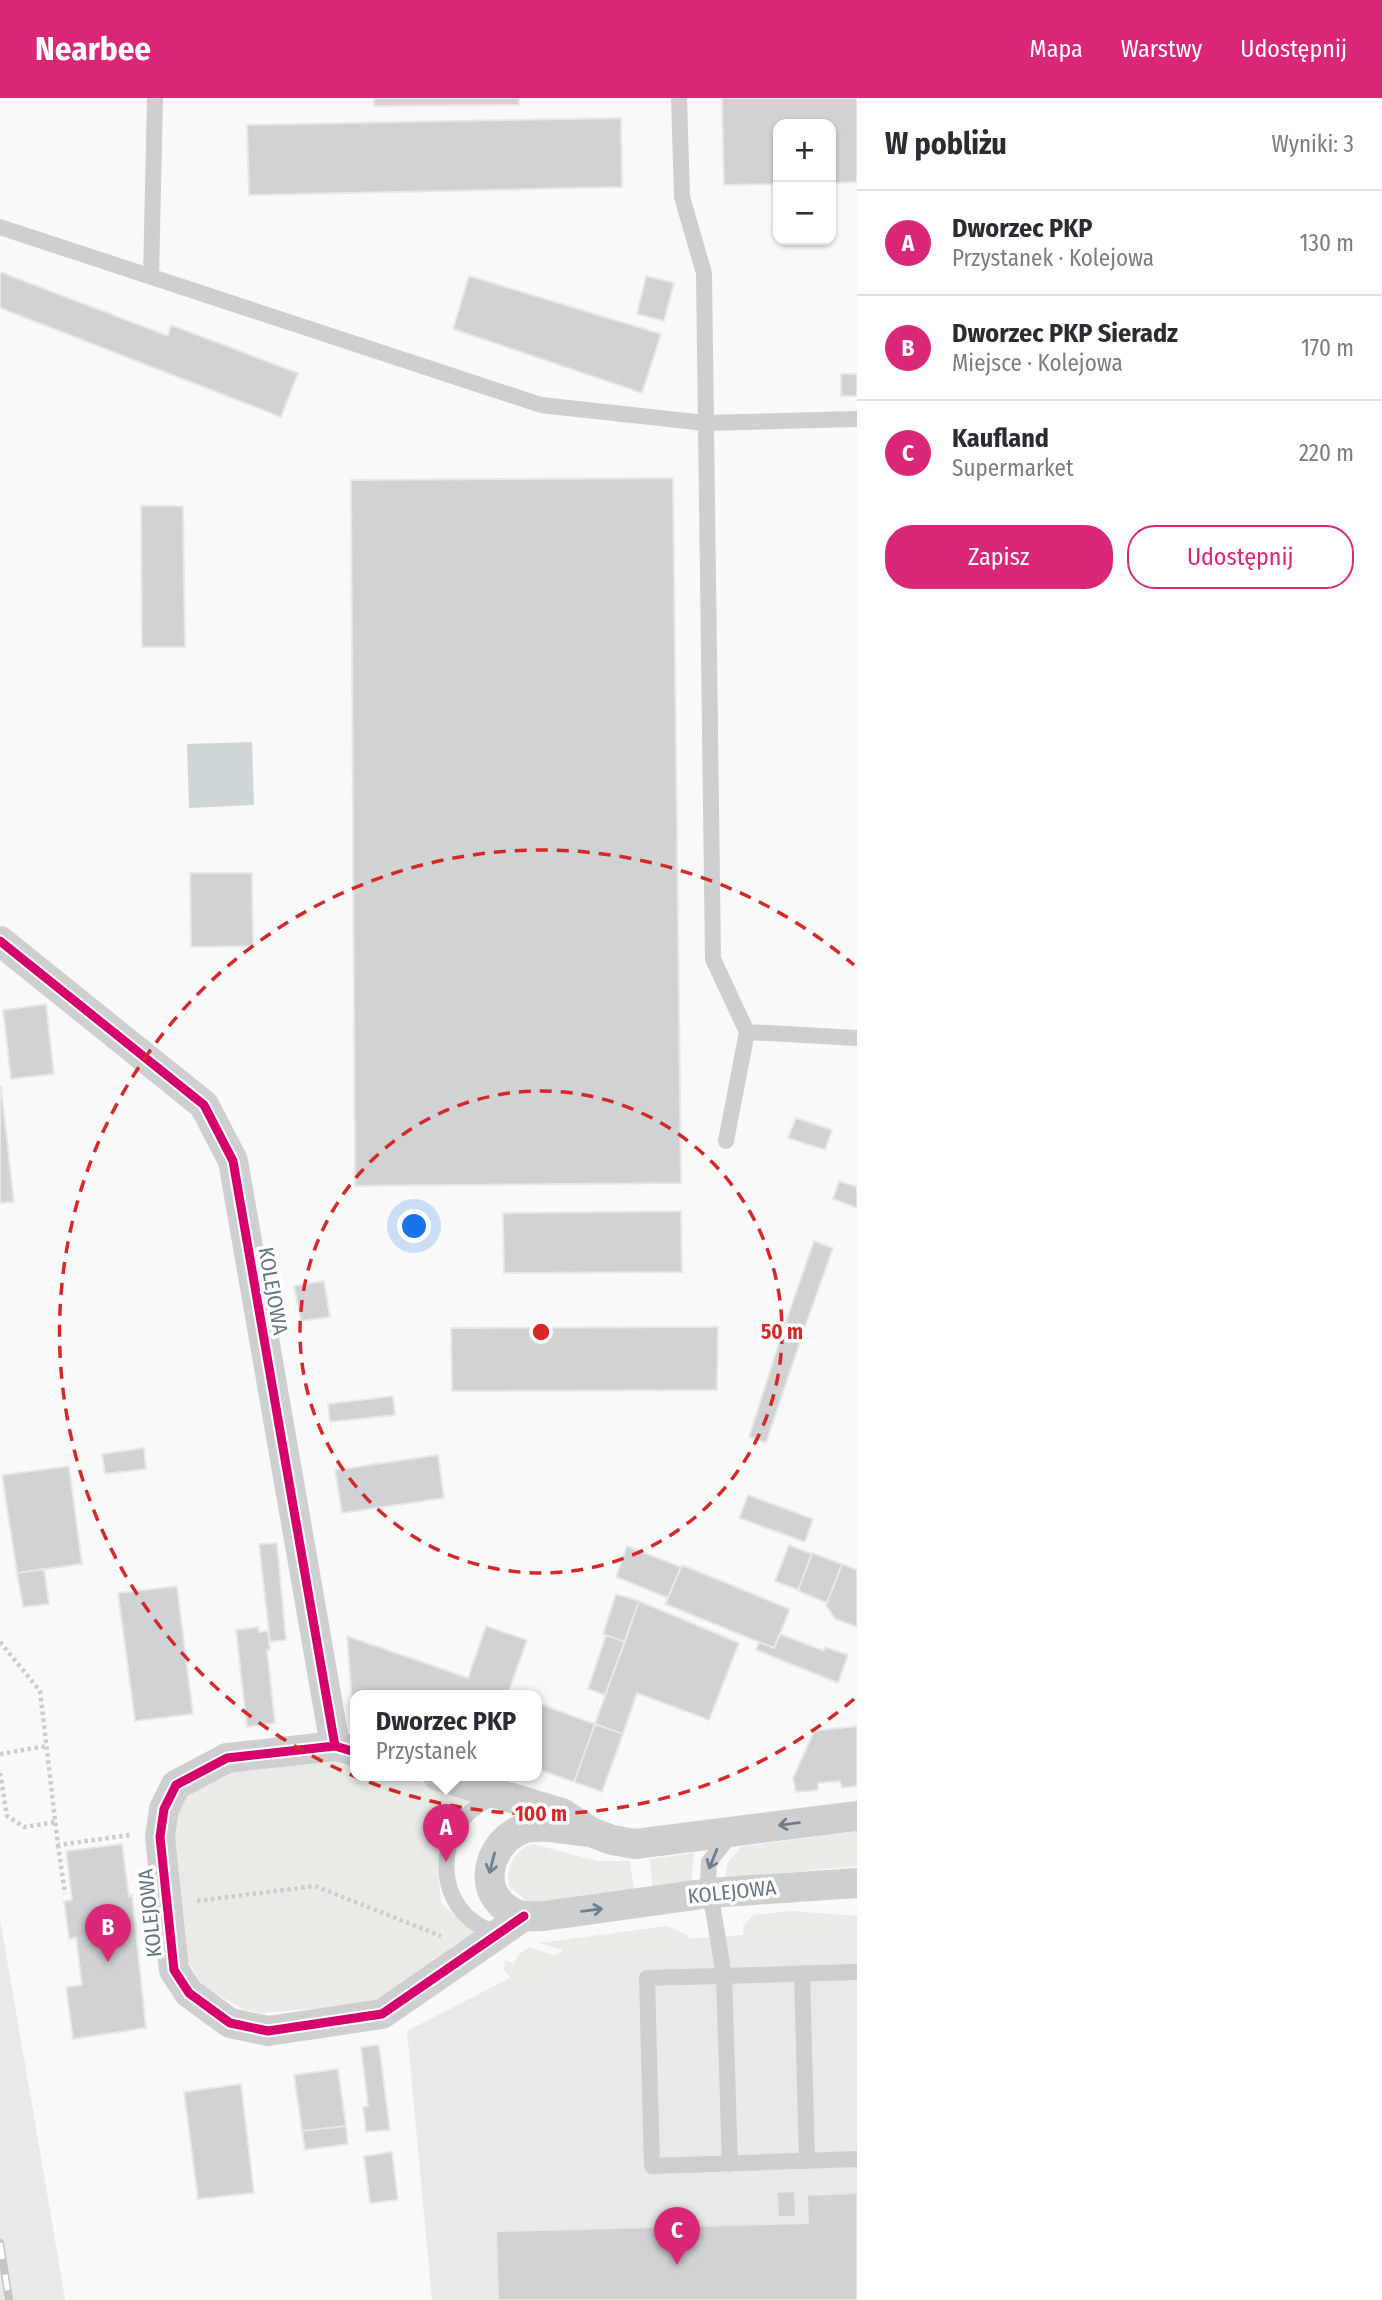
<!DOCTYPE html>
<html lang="pl">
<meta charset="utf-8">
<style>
:root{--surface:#fff;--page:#f2f2f3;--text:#2b2b33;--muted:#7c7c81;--line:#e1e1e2;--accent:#db2777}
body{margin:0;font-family:"Fira Sans Condensed",sans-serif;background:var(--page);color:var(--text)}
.controls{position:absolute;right:21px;top:21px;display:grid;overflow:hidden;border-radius:14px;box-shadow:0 2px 5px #0004}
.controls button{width:63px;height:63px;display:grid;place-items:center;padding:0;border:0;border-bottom:2px solid var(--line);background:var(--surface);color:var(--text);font:35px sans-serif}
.you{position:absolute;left:415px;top:1129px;width:24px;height:24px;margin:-18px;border:5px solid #fff;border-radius:50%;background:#1a73e8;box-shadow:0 0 0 10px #1a73e833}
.badge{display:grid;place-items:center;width:46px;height:46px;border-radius:50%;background:var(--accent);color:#fff;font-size:23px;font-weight:700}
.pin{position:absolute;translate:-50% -58px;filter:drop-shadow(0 2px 4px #0008)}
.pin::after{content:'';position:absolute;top:37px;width:24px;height:21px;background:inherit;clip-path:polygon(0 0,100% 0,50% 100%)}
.popup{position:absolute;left:350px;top:1592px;width:192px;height:91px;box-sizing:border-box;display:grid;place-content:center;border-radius:14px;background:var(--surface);filter:drop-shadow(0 2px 5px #0005);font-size:23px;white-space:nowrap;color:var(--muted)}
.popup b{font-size:26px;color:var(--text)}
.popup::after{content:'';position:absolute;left:50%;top:100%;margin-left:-14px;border:14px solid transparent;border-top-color:var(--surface)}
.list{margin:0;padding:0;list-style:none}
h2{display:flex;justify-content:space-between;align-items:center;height:91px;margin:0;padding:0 28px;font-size:30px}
h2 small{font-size:23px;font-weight:400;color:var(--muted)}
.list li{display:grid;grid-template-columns:46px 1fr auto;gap:21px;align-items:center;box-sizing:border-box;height:105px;padding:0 28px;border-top:2px solid var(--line)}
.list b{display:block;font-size:26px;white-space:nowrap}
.list p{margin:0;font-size:23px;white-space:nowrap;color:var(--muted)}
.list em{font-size:23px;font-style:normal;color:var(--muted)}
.actions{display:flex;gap:14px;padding:21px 28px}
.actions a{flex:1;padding:16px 0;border:2px solid var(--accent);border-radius:28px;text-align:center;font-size:24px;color:var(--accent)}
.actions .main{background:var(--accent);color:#fff}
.map{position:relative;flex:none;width:857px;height:2202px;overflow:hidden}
header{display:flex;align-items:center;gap:42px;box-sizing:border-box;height:98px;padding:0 35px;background:var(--accent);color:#fff}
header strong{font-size:33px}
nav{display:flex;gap:38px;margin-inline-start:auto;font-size:24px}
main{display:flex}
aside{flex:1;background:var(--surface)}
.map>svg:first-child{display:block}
.built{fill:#e8e9e9}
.green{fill:#e8ebe6}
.water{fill:#ced6d9}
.building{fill:#d0d2d3;stroke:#e8e8e8;stroke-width:2}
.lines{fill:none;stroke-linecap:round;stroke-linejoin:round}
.path{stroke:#cbcccd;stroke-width:4.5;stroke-dasharray:3.5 3.5;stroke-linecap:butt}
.lane{stroke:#cecfd0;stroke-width:16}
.street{stroke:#cecfd0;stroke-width:30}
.rail-casing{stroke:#c3c5c6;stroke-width:8}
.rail{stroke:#fff;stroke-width:5;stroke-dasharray:16;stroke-linecap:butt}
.cycleway-casing{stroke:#fff;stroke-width:13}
.cycleway{stroke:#d6006c;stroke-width:9}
.oneway{stroke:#707f8b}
.ring{fill:none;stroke:#d62828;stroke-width:3.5;stroke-dasharray:12 9}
.labels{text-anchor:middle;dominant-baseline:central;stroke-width:7;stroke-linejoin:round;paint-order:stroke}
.street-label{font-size:21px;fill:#657683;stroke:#fff}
.centre{fill:#d62828;stroke:#fff;stroke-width:3.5}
.ring-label{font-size:21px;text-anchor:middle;font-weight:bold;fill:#d62828;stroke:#fff;stroke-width:7;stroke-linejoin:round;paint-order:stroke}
</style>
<header>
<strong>Nearbee</strong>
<nav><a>Mapa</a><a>Warstwy</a><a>Udostępnij</a></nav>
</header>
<main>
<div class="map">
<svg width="857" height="2202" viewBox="0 0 857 2202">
<rect width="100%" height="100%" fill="#f9f9f9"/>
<path class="built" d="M0,1821L33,2012L65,2202H0Z
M857,1830V2202H432L407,1933L572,1848Z"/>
<path class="green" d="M335,1661L355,1666V1678H400L476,1699C428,1725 438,1760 441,1806L479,1836L373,1906L261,1915L245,1912L204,1889L181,1852L172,1726L183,1701L200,1687L227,1673Z
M857,1733V1768L725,1780L728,1764L741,1749Z
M532,1746L598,1763H630L634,1793L529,1805L509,1788C506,1769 513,1754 532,1746Z
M694,1755L691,1785L653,1790L649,1761Z
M793,1813L857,1818V1834L761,1837L759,1852L744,1842L743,1828L753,1817Z
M668,1828L687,1837L688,1844L682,1851L599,1864L539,1845Z
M530,1849L598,1873L545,1879L530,1886H516L504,1872L505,1862L514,1866L518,1857Z"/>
<path class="water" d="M252,644L254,707L189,710L187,646Z"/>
<path class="building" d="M374,0H519V7L374,8Z
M722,0H857V84L831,85V26H778V86L724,87Z
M621,20L622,89L249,97L247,27Z
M0,174L168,238L171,227L298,275L281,319L0,210Z
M469,178L661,236L642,295L453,231Z
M646,178L674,185L664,223L637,216Z
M841,276H857V298H841Z
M673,380L681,1085L355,1088L351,382Z
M141,408H183L185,549H142Z
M190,775H252L253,848L191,849Z
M46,906L54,976L11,981L3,912Z
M1,989L14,1104L0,1105V989Z
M796,1020L832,1032L825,1052L788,1040Z
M839,1083L857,1089V1110L833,1101Z
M681,1113L682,1174L504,1175L503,1115Z
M814,1143L833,1150L804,1232L785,1226Z
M324,1183L330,1219L301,1223L294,1188Z
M785,1226L804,1232L766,1345L749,1339Z
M718,1229L717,1292L452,1293L451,1230Z
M393,1298L395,1317L330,1324L328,1306Z
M144,1350L146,1371L105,1376L102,1356Z
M438,1357L444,1400L342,1415L335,1372Z
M69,1368L82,1466L17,1475L2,1377Z
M748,1397L813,1421L805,1444L739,1420Z
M277,1445L286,1542L270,1544L259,1446Z
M789,1447L812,1456L798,1492L775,1483Z
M627,1448L681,1469L668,1500L616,1479Z
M812,1455L842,1466L827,1505L798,1493Z
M842,1466L857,1472V1529L835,1521L826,1507Z
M682,1467L790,1511L774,1550L665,1506Z
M44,1471L49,1506L23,1509L17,1475Z
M177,1488L193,1616L135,1623L118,1495Z
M616,1496L639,1503L625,1544L603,1536Z
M639,1503L739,1545L709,1622L637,1595L623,1636L595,1626Z
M486,1528L527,1542L507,1598H355V1605L352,1603L347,1538L468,1580Z
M258,1529L259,1534L268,1533L270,1552H267L275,1625L247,1629L236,1532Z
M780,1536L824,1553L825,1549L848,1557L838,1585L756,1552L759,1544L774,1550Z
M606,1537L625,1544L605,1597L588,1591Z
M537,1605L595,1626L574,1684L537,1671Z
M595,1626L623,1636L602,1694L574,1684Z
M857,1628V1688L842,1690L840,1683L818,1685V1692L796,1694L793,1680L814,1633Z
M122,1746L129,1798L132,1797L146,1930L73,1941L66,1889L82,1887L76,1840L69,1841L64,1803L72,1802L66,1753Z
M379,1947L390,2032L366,2034L363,2009L368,2008L361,1949Z
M338,1971L346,2028L302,2033L294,1977Z
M241,1986L254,2095L198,2101L184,1994Z
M346,2028L348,2046L305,2052L302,2033Z
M392,2054L398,2102L370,2105L364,2058Z
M795,2093L796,2119H778L777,2094Z
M857,2095V2202H498L496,2133L808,2125L807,2097Z"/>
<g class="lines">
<path class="path" d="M0,1544L40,1593L58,1747L130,1737
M0,1656L47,1648
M0,1675L7,1718L24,1729L56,1724
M58,1747L65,1796
M197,1803L315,1788L441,1838"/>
<path class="lane" d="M679,0L682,99L704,175L713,861L747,934L726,1043
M0,129L541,307L705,325L857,321
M151,179L155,0
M747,934L857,940
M498,1699C430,1717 428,1819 499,1835
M857,1874L647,1880L652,2068L857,2061
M802,1875L807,2063
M730,2066L724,1878L708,1781L709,1764L732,1735"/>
<path class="street" d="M0,843L204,1007L233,1063L335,1648
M354,1653L335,1648L227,1660L176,1687L164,1711L160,1739L174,1872L189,1895L230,1925L268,1933L382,1916L524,1818
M438,1678L562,1715L591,1734L612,1742L635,1746L857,1718
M591,1734C571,1733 538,1724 520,1732C487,1747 476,1795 512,1814C522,1820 534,1818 544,1818L710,1795L857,1785"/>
<g class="rail-casing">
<path id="rail" d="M0,2145L9,2202"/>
</g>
<use href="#rail" class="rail"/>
<g class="cycleway-casing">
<path id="cycleway" d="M0,843L204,1007L233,1063L335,1648
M355,1654L335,1648L227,1660L176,1687L164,1711L160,1739L174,1872L189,1895L230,1925L268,1933L382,1916L524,1818"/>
</g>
<use href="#cycleway" class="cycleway"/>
</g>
<defs><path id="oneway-shaft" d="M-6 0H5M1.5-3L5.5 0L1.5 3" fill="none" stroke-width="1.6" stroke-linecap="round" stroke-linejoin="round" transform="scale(1.75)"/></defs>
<g class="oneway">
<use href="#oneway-shaft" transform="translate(789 1726) rotate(173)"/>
<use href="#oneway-shaft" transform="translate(713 1761) rotate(112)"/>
<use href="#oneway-shaft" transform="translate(492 1765) rotate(104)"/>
<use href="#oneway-shaft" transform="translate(592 1812) rotate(-8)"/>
</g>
<g class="ring">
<circle cx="541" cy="1234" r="241"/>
<path d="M854 1601A482 482 0 1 1 854 867"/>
</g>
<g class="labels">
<g class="street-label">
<text transform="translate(273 1193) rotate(80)">KOLEJOWA</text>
<text transform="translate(732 1794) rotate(-6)">KOLEJOWA</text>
<text transform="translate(150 1815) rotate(-96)">KOLEJOWA</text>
</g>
</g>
<circle cx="541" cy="1234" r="10" class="centre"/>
<g class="ring-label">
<text x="782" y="1241">50 m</text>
<text x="541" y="1723">100 m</text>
</g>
</svg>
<div class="controls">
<button>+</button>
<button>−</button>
</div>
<div class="you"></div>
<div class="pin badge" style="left:446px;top:1764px">A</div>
<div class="popup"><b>Dworzec PKP</b>Przystanek</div>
<div class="pin badge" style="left:108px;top:1864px">B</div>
<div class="pin badge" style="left:677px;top:2167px">C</div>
</div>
<aside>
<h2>W pobliżu<small>Wyniki: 3</small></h2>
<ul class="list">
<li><span class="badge">A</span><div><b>Dworzec PKP</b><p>Przystanek · Kolejowa</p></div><em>130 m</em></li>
<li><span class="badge">B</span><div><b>Dworzec PKP Sieradz</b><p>Miejsce · Kolejowa</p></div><em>170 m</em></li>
<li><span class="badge">C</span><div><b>Kaufland</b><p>Supermarket</p></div><em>220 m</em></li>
</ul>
<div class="actions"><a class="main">Zapisz</a><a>Udostępnij</a></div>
</aside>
</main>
